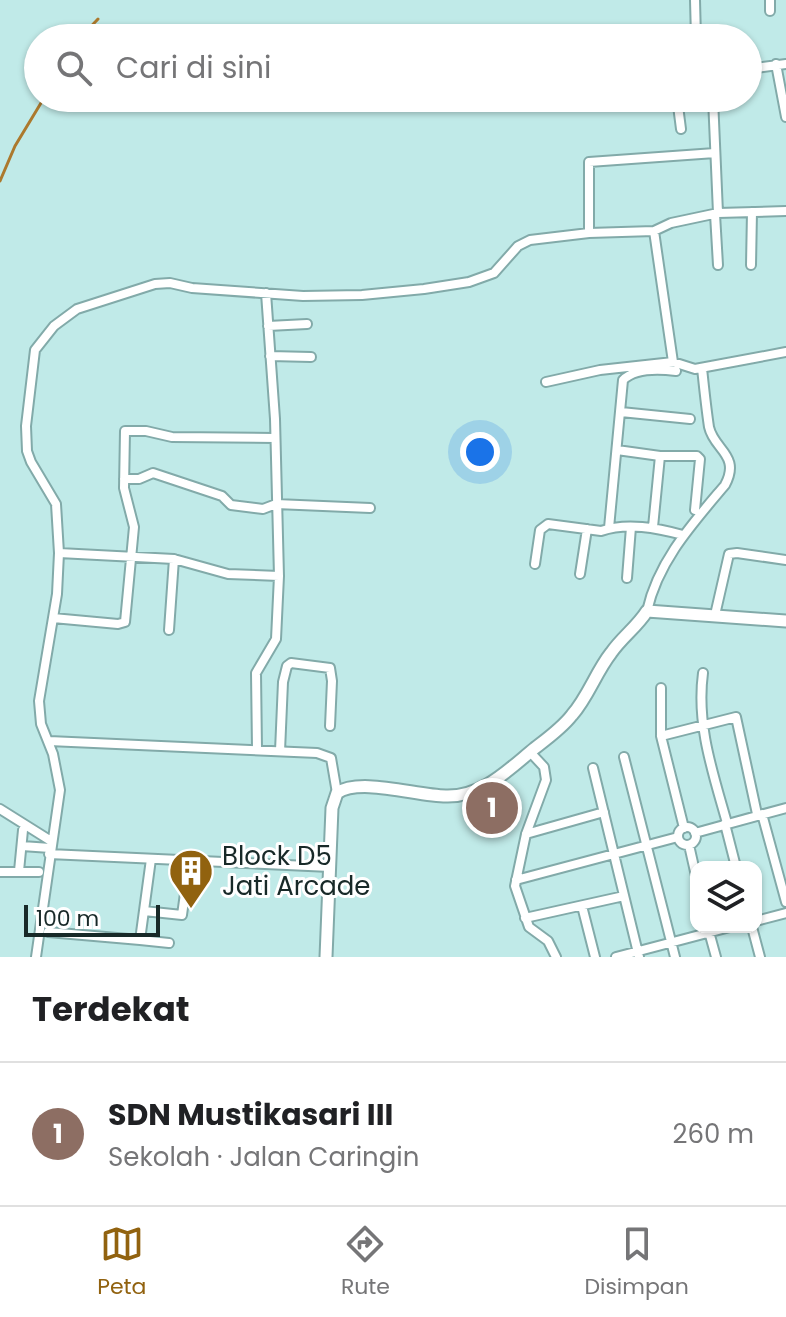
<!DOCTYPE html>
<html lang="id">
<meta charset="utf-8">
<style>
:root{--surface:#fff;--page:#f2f2f2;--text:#202124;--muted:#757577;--line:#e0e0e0;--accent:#91620f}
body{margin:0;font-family:Poppins,sans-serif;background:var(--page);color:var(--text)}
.controls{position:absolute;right:24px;bottom:24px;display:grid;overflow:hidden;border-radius:16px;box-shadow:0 2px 6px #0004}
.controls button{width:72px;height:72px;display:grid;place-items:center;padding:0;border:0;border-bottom:2px solid var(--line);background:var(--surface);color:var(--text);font:40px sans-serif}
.scale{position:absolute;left:24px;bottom:20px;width:136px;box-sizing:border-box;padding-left:8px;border:4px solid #182928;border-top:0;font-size:22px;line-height:28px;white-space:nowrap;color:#182928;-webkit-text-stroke:6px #fff;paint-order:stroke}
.you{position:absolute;left:480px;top:452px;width:28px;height:28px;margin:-20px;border:6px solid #fff;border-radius:50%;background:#1a73e8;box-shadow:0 0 0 12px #1a73e833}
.badge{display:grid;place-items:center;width:52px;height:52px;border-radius:50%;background:var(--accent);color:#fff;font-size:26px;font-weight:700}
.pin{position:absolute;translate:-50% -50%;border:4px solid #fff;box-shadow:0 2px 8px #0006}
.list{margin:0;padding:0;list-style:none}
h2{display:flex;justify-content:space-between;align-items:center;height:104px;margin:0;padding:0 32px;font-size:34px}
h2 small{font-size:26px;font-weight:400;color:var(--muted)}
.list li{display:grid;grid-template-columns:52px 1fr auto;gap:24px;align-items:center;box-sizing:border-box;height:144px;padding:0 32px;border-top:2px solid var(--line)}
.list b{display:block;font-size:30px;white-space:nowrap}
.list p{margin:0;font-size:26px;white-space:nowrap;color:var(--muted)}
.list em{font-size:26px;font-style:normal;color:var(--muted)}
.icon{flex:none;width:44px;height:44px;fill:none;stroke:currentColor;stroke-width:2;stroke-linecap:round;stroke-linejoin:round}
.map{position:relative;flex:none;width:786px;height:957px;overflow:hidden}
.search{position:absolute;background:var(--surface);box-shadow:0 2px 6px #0004;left:24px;right:24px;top:24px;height:88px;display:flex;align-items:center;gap:20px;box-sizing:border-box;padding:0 28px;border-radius:44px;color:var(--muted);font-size:30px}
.sheet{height:248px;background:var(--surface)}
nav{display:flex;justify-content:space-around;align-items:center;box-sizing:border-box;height:112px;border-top:2px solid var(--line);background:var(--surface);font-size:22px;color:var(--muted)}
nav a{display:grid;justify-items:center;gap:4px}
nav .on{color:var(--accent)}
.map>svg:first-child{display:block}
.green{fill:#ecc89b}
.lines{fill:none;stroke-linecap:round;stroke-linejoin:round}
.stream{stroke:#ac792d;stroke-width:3}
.minor-casing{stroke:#82aaa9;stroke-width:12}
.tertiary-casing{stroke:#82aaa9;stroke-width:15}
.minor{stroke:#fff;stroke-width:8}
.tertiary{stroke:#fff;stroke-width:11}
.labels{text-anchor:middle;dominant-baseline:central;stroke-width:6;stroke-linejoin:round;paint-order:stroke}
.poi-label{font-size:26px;fill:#182928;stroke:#fff;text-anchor:start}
</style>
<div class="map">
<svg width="786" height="957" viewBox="0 0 786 957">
<rect width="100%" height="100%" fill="#c0eae8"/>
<path class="green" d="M482,793L498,799L491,822L474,817Z"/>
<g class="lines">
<path class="stream" d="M80,38L98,19
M0,181L15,146L44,98"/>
<g class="minor-casing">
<path id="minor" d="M695,0L696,38
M770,0V11
M776,64L786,117
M748,69L786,64
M677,98L681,129
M713,98L718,213
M715,214L718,265
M654,231L673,362
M589,233V162L715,153
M751,265L752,212
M268,326L307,324
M270,356L311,357
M546,382L600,370L673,362L695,369L786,352
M621,412L690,419
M617,450L660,456L653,527
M660,456H697L700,459L695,510
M124,479H139L153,473L222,496L231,505L263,509L276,504L370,508
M609,528L623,380C635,368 660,369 676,371
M59,553L174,559L228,574L279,576
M535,564L540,530L548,524L601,531C627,522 657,528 683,535
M580,574L587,529
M627,578L631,527
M647,611C658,561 693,523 725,485C741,455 714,450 709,427C706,407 704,387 702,368
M715,615L729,554L737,553L786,560
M53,618L118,624L125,622L134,527L124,488L125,431H146L172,437L275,438
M169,630L174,559
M703,673C696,725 713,773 727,823
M661,688V736L684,828
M661,736L736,717L757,814
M49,741L317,753L331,758L337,793
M257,749L256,673L276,639L279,576L275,419L266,293
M280,751L283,682L287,666L291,663L330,668L332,681L330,726
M530,752L544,767L546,780L526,834L515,886L529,927L548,941L556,957
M624,757L675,957
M593,768L639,957
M0,809L51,841
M762,814L786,902
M725,824L736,867
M678 836a9 9 0 1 1 18 0a9 9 0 1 1-18 0Z
M695,833L786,808
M526,834L604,812
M689,845L696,876
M22,846L50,848
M49,854L330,867
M19,871L23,830
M0,872H39
M516,880L678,837
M582,906L595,957
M144,911L182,915L189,864
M525,918L624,896
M756,921L786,913
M752,927L760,957
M708,928L716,957
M48,932L140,940L151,859
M140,940L169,943
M36,957L60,790L53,754L41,724L39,701L57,594L59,553L56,504L31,462L27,451L26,426L35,350L54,326L77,309L155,284L170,283L192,288L303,296L362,295L424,289L469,282L494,273L518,246L530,240L589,233L654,231L671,223L718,213L786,211
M616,957L730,927"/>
</g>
<g class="tertiary-casing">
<path id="tertiary" d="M326,957L332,808L337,793C360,777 417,796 446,796C483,797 509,769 535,748C548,738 562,728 572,715C588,697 596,672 611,653C622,637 637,627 647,611L786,621"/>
</g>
<use href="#minor" class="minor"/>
<use href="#tertiary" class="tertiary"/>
</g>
<defs>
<g id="building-pin" transform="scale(2.3)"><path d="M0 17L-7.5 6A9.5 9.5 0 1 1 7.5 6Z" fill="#91620f" stroke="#fff"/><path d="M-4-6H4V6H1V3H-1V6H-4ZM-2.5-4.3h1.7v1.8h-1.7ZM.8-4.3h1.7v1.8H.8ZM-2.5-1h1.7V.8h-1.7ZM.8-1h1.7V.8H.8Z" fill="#fff"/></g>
</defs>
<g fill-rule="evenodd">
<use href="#building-pin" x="191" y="871"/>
</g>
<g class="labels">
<g class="poi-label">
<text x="222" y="856">Block D5<tspan x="222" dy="30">Jati Arcade</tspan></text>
</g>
</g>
</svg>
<div class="controls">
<button><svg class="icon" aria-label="layers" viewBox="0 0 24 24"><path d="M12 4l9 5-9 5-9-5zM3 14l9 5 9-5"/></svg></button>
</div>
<div class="scale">100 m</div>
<div class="you"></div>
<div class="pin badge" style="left:492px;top:808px;background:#8d6e63">1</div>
<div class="search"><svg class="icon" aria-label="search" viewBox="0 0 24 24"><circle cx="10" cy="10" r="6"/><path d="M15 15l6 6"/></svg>Cari di sini</div>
</div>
<section class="sheet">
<h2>Terdekat<small></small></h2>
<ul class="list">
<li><span class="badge" style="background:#8d6e63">1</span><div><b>SDN Mustikasari III</b><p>Sekolah · Jalan Caringin</p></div><em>260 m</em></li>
</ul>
</section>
<nav>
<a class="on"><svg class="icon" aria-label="map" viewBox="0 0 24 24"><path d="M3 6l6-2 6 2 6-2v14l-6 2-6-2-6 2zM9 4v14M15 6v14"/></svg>Peta</a>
<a><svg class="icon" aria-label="directions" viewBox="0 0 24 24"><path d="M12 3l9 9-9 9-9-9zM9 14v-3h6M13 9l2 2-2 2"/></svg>Rute</a>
<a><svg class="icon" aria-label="saved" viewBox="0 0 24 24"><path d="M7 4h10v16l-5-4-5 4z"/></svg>Disimpan</a>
</nav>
